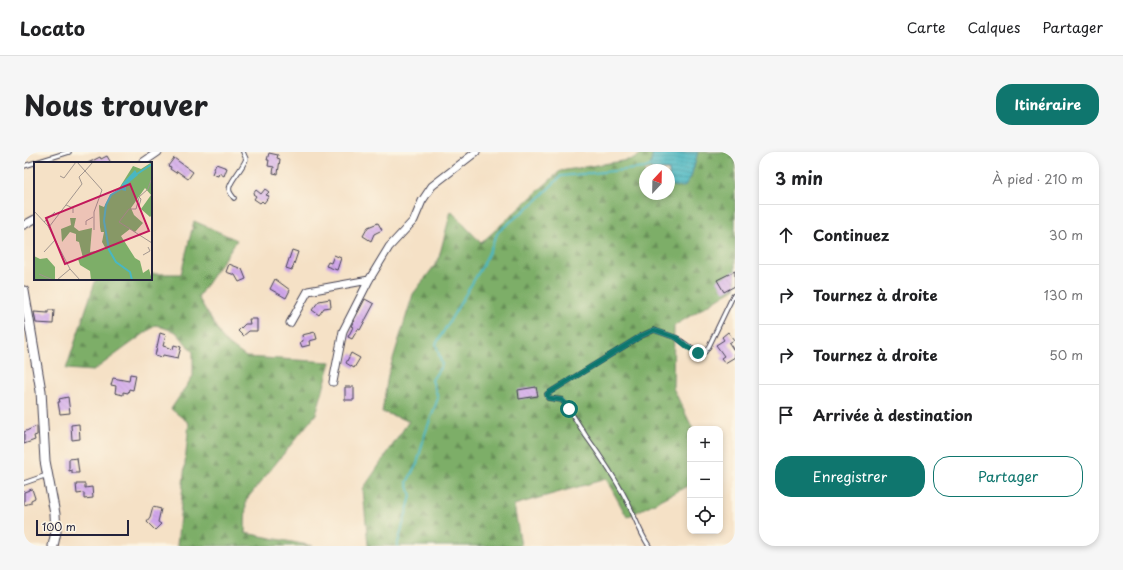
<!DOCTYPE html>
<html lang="fr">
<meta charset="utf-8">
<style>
:root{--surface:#fff;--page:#f6f6f6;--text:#202124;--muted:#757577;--line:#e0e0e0;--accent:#0f766e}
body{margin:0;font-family:"Playpen Sans",sans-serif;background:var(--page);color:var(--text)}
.controls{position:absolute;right:12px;bottom:12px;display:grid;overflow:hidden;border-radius:8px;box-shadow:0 2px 6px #0003}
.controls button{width:36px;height:36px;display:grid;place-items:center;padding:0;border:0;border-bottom:1px solid var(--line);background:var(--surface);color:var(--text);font:20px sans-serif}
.compass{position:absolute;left:615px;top:12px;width:36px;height:36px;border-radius:50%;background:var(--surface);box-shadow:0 2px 6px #0003;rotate:22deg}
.scale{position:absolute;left:12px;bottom:10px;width:93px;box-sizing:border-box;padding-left:4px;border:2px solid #22223b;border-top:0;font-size:11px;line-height:14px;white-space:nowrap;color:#22223b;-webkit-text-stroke:3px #fcf5e5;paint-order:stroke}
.stop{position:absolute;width:12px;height:12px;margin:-9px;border:3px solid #0f766e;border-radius:50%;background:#fff}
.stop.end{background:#0f766e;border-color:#fff;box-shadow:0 1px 4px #0008}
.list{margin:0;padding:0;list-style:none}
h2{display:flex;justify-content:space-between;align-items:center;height:52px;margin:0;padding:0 16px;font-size:17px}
h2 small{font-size:13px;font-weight:400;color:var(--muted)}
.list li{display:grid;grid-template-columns:26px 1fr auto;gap:12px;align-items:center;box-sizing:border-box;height:60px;padding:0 16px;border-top:1px solid var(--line)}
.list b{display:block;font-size:15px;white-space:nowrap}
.list em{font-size:13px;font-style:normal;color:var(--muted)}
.actions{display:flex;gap:8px;padding:12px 16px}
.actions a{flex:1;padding:9px 0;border:1px solid var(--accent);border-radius:16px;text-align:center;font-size:14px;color:var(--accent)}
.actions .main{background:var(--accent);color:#fff}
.icon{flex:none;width:22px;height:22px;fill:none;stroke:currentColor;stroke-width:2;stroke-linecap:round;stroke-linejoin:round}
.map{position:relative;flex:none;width:711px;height:394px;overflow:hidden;border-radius:16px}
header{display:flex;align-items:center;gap:24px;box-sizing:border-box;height:56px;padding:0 20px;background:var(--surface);border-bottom:1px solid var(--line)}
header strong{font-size:19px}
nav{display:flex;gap:22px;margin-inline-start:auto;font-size:14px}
.intro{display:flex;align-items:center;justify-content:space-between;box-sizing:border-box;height:96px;padding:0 24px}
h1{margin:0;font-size:28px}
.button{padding:10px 18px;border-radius:16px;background:var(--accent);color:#fff;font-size:14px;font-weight:700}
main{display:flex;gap:24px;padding:0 24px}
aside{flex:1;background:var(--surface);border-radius:16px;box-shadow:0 2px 6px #0003}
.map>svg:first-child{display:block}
.forest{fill:url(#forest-firs);stroke:#506852;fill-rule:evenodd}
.water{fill:url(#water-rules);stroke:#366c7e}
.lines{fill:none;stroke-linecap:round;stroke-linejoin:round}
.stream{stroke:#49b7c2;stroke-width:2}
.building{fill:url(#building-back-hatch)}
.lane-casing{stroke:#423f50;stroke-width:5.5}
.street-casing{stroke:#423f50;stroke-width:9}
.secondary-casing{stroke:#423f50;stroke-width:11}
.lane{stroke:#fff;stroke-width:3.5}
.street{stroke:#fff;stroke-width:7}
.secondary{stroke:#fff;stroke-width:9}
.route{stroke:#0f766e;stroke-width:5}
.inset-river{fill:none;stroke:#49b7c2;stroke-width:2}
.inset-road{fill:none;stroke:#a1958e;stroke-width:1}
.view{fill:#c2185b;fill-opacity:0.15;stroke:#c2185b;stroke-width:2}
.inset-edge{fill:none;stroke:#22223b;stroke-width:2}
</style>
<header>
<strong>Locato</strong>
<nav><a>Carte</a><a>Calques</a><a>Partager</a></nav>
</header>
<div class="intro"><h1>Nous trouver</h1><a class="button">Itinéraire</a></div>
<main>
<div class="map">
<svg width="711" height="394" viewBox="0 0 711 394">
<defs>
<pattern id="forest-firs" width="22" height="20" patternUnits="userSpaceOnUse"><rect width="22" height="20" fill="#7dae68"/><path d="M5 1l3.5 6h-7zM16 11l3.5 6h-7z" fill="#668d57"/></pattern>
<pattern id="water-rules" width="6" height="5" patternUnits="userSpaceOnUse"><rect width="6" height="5" fill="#49b7c2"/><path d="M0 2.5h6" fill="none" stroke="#3c949f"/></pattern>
<pattern id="building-back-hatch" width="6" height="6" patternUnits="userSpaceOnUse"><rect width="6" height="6" fill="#d1a7ec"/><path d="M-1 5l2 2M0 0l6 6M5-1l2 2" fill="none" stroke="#b38fcb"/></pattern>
</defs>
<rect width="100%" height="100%" fill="#fcf5e5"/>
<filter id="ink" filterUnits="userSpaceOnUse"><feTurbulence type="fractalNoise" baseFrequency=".025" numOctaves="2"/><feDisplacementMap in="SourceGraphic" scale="8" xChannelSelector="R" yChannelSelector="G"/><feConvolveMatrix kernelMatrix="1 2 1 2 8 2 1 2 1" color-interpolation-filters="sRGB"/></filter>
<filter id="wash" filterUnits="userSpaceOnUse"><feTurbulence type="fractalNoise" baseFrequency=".012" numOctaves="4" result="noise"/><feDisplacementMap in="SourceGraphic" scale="16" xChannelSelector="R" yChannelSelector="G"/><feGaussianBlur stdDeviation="0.9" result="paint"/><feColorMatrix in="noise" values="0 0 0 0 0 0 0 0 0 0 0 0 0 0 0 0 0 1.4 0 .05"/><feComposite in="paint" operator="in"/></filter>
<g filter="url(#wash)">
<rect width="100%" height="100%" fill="#f5e1c6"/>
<path class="forest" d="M620,0H711V136L650,174L649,236L669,277H666V333L603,365L582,327L490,353L497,394H344L339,337L385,269L358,260L364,223L389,142L414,109L427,59L457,91L536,19L610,7ZM621,18H645V42H621Z
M170,69L213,88L174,145L200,189L222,205L307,210L292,262L222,348L221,381L289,394H153L165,271L147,257L169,224V200L152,180L132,173L69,219L42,217L72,127H127V122H157Z"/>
<path class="water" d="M629,0H674L667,25L660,35L648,34L645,32V18H628L626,15Z"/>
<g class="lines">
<path class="stream" d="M373,394L387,344L383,330L393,312L401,282L414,246L408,228L418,213L412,192L459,113L474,80L513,48L537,24L621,16L628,13"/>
</g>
<g id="blocks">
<path class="building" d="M245,1L254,3L253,6L256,7L254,22L249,21L250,15L244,14L245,8H243Z
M83,4L87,11H64L76,5L77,7Z
M150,6L169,20L164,27L153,19L152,21L146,17L147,15L144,14Z
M192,12L203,16L200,24L195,21L194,24L188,22Z
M241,37L245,40L242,43L245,44L240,51L238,49L236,51L230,47L232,44L229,42L232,38L237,42Z
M354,71L358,78L350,82L347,89L339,84L344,75Z
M268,98L274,100L268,118L262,116Z
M310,103L317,106L313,118L302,114L304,110L307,111Z
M205,112L218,117L222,127L215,130L211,123L202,120Z
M711,119V134L700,140L693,128Z
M251,127L266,138L262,146L246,137Z
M306,147L307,155L300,156L295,163L288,158L295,149Z
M341,147L350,152L336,178L334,177L328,187L324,185L329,175L327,174Z
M24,158H30L29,172L12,171L10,160L24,161Z
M225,167H233V179H225L219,184L214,179L221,172H226Z
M291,180L293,187L285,189L286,193L278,195L276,190L279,189L278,183Z
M704,180L710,188L705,191L711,200V205L701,211L697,206L700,204L692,193L700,188L698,185Z
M136,181L142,183L139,194L149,197L150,193L157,195L154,206L139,203L138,206L131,204Z
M327,201L336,206L330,216L322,211Z
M106,222L112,223L109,238L105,237L104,241L99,240V243L91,241L92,234L87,233L89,226L105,229Z
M321,235H330V248H321Z
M512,235L514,244L495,247L494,238Z
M44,245L46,261L36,262L34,250H36L35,247Z
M55,272L56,287L48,288L47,273Z
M13,274V283L10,284L11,288L0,292V280Z
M53,306L55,321H48V318L45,319V307Z
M52,332H61V336L68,335L69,346L60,347V341L53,342Z
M8,337L11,346L7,348V351L0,353V340Z
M129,355L137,357L134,370L137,372L131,378L123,370L126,366Z"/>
</g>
</g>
<g filter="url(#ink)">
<use href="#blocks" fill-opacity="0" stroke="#423f50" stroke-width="1"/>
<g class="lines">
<g class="lane-casing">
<path id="lane" d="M0,14L45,0
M210,46C207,42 204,39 206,34C208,27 218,17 222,7L219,0
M0,331L23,323
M625,394C615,379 610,362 602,347C590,324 577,305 562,284C554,272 547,259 538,248L524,246L523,242L617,184L630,178L653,186L674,201L681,200L685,194L709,144L711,143"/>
</g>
<g class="street-casing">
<path id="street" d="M118,11L134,0
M0,73L11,67
M266,171L284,139L345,128
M309,230L319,179L345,128L365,95L390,68L398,49L408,34L452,0"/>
</g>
<g class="secondary-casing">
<path id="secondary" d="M0,139L17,239L21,309L31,362L32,380L29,394"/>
</g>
<use href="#lane" class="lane"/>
<use href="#street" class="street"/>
<use href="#secondary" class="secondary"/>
</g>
</g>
<g class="lines" filter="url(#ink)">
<path class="route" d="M545,257L538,248L524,246L523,242L617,184L630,178L653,186L665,196L674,201"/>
</g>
<g transform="translate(10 10)">
<rect width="118" height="118" fill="#f5e1c6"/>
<path d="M118,0V53L116,55L107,47L117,33L111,26L97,46L100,53L109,61L101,70L96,67L87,74L101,96L106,99L109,111L115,107L118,118H57L56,109L46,103L44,97L49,96L45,80L42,79V72L36,70L28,80L27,67L37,63L36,56H42L40,65L45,69L58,66L56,90L72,87L68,80L70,70H67L66,65L65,43L70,45L76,33L84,28L99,4L107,7ZM0,94L6,97L13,96L21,105V118H0Z" fill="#7dae68"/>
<path d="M101,8L104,13L92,23V29L87,28L88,22Z" fill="#49b7c2"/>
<path class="inset-river" d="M103,12L118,2M87,27L77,33L72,43L70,59L75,88L82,100L96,110L98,118"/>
<path class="inset-road" d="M43,0L68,28L60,50V68M51,9L59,0M26,14L30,16L42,0M105,36L102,47H95L85,60L118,81M32,43L39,46V51M105,44L107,37L105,35L114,27L118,15M0,49L14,64L36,107L46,118M10,60L21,50M52,63V59L59,55M15,65L48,22L45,15L51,9M10,90L22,77M109,93L116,89L114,85M5,112L19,118M23,118L36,107"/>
<path class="view" d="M96,22L115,69L31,102L12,56Z"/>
<rect width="118" height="118" class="inset-edge"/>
</g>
</svg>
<div class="controls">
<button>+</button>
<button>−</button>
<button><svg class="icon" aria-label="locate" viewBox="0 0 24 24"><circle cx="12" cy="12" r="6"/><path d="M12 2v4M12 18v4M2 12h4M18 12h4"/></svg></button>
</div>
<svg class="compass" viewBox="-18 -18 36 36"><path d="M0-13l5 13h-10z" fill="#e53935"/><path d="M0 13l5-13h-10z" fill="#757577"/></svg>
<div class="scale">100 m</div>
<div class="stop" style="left:545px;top:257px"></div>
<div class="stop end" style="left:674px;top:201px"></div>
</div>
<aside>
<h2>3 min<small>À pied · 210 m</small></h2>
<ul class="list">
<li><svg class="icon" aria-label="ahead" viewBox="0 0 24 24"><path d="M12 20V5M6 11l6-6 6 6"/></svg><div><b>Continuez</b></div><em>30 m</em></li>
<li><svg class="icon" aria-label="right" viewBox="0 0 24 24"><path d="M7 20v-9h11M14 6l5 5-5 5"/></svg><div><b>Tournez à droite</b></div><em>130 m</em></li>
<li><svg class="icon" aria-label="right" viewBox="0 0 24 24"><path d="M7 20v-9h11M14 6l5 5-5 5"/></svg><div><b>Tournez à droite</b></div><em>50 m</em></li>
<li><svg class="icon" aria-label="arrive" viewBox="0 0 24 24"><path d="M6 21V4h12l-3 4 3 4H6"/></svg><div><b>Arrivée à destination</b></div></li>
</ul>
<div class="actions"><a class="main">Enregistrer</a><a>Partager</a></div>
</aside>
</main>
